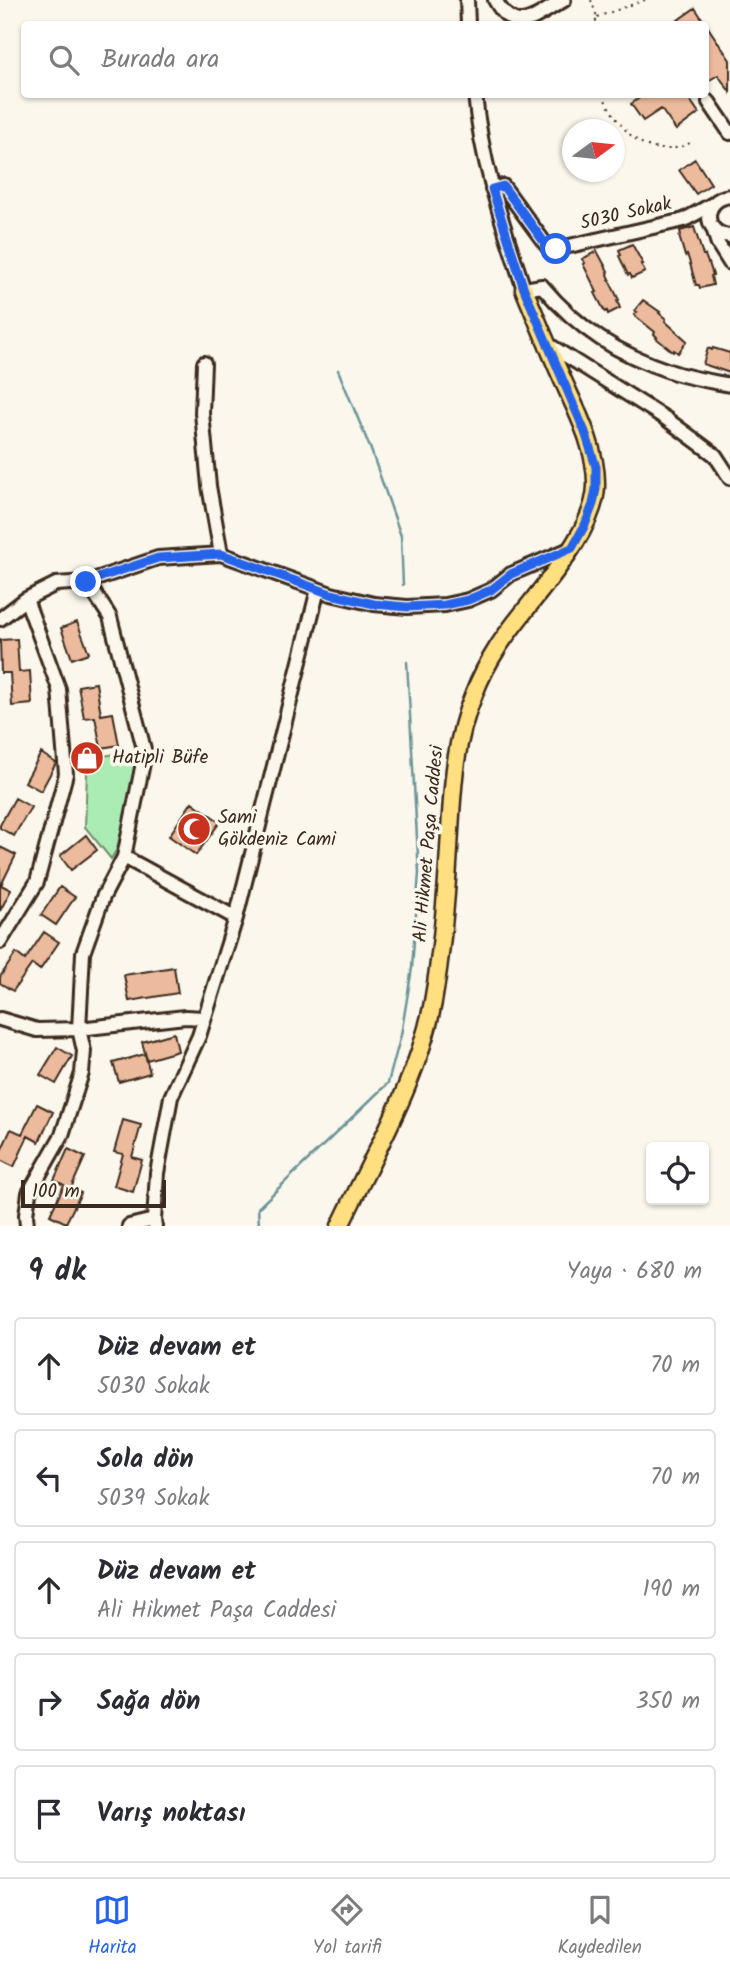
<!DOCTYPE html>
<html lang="tr">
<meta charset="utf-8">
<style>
:root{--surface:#fff;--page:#f2f2f3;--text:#2b2b33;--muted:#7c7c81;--line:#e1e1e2;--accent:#2563eb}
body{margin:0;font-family:Kalam,sans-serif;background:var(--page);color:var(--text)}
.controls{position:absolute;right:21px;bottom:21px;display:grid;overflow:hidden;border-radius:7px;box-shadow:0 2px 5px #0004}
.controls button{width:63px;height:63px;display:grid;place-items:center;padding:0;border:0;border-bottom:2px solid var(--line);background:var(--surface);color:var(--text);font:35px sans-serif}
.compass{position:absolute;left:562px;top:119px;width:63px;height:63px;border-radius:50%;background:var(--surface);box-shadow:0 2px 5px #0004;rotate:75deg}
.scale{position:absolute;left:21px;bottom:18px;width:145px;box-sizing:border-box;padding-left:7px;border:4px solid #3b2a1e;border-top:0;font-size:19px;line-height:24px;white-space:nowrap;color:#3b2a1e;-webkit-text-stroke:5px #fbf7ec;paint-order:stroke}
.stop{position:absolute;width:21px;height:21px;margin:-16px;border:5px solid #2563eb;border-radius:50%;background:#fff}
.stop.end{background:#2563eb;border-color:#fff;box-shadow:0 2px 7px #0008}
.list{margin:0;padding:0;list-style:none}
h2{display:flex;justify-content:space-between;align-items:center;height:91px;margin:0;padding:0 28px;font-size:30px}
h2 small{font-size:23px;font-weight:400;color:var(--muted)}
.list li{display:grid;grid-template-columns:46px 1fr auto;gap:21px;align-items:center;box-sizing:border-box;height:98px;margin:0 14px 14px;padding:0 14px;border:2px solid var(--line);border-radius:7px}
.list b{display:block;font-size:26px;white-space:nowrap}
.list p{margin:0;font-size:23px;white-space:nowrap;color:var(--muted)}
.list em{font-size:23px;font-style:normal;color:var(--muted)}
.icon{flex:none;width:38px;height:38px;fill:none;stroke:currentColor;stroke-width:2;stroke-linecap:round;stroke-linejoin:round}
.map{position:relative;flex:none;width:730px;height:1226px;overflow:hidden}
.search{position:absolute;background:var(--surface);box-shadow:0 2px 5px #0004;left:21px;right:21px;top:21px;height:77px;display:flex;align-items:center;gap:18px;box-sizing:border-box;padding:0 24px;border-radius:7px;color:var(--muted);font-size:26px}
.sheet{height:651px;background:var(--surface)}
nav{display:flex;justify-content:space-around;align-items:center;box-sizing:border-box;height:98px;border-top:2px solid var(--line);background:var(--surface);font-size:19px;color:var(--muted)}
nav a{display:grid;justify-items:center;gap:4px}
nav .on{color:var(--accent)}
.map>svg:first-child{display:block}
.green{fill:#abecb5;stroke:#738b6a;stroke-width:2}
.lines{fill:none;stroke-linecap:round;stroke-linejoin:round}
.stream{stroke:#6c9599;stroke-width:2.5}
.building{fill:#ecba9d;stroke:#3b2a1e;stroke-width:2}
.minor-casing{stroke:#3b2a1e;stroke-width:18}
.major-casing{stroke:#3b2a1e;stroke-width:21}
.path{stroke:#3b2a1e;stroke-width:2;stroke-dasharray:2 5;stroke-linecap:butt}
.minor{stroke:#fbf7ec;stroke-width:12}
.major{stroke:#ffdf80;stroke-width:16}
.route{stroke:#2563eb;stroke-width:9}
.labels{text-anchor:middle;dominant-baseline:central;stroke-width:7;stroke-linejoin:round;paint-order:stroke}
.street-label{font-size:19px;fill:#3b2a1e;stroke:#fbf7ec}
.poi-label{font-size:19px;fill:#3b2a1e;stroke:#fbf7ec;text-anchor:start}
</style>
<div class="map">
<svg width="730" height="1226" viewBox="0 0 730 1226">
<rect width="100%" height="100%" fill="#fbf7ec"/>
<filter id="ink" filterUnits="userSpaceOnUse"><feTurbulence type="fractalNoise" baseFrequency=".0143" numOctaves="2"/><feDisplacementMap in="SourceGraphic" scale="14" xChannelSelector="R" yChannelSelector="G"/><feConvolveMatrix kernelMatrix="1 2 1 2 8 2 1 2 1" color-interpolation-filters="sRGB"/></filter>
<g filter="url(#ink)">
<path class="green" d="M135,751L139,756L117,849L111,859L85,827L87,772L97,757Z"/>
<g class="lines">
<path class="stream" d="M338,370L371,450L401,536L403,585
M259,1226L258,1208L388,1083L401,1035L412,968L419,873L407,662"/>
</g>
<path class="building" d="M695,8L730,60V92L718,75L705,83V24H681L678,20Z
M645,94H686L699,113L676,130L661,109L643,121L631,104Z
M695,159L711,184L696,194L679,170Z
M694,227L703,255H705L708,263H709L713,275L711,276L713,285L700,288L699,285H696L689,260L687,255L685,256L679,236L681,235L680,231Z
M632,244L643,264H641L645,272L632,278L630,274L628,275L619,256L621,255L619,250Z
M597,251L608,271L607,272L610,279L609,280L619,300L617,301L620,308L608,314L607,311L605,312L595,293L597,292L583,264L585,263L582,259Z
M643,300L660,312L659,313L666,319L665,321L687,341L678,353L674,350L673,352L656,338L657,337L654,334L655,332L634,315L637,312L634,311Z
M708,348L712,350L713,348L730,353V373L703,364Z
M77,622L89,653L72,659L61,628Z
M17,639L19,672L30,671L32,704L12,706L10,673H1L0,640Z
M96,683L101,715L113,713L119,745L101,748L95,717L84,718L78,686Z
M41,753L56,763L41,791L25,782Z
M15,798L31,807L14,836L0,828V825Z
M192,802L220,822L196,855L169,836Z
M86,835L97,850L71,870L60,856Z
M0,847L16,855L1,885L11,890L0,911Z
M60,887L75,897L56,925L41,915Z
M44,932L59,942L40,970L32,964L13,991L0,983V977L16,953L25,960Z
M174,967L178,993L129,1001L124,975Z
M174,1033L178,1051L147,1060L142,1042Z
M57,1047L72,1056L56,1084L40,1075Z
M145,1054L150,1073L119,1082L113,1063Z
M37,1104L53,1112L39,1142L28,1136L14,1167L0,1160V1153L11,1129L22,1134Z
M123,1120L141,1125L132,1157L142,1160L133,1192L114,1186L123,1154L114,1152Z
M68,1149L85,1157L71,1188L81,1193L66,1223L50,1215L64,1185L54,1180Z"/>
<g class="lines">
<g class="minor-casing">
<path id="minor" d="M467,0L468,24
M495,0C516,38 535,16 564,0
M475,94C481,162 503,225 524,289L542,286C579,330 618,354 672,372C690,378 711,381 730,385
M709,102L730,133
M492,189L503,186L547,246L556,249L684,220L713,204
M730,196C702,199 702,234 730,236
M713,228L718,244L730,263
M546,343L665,418L715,455L730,478
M204,363L202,413L209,486L221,554
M0,619L26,599L56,584L87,582L158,558L221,554L331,594L374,604L407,607L445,605L468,600L491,590L511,574L572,548
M124,857L236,918
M0,942L37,882L66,774L59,689L26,599
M0,1019L37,1030L79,1029L185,1017L204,1018
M27,1226L26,1215L29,1193L62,1135L82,1073L84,1051L79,1029L83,953L103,897L124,857L145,753L110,617L87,582
M129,1226L154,1220
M155,1226L154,1220L157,1173L171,1097L199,1036L236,918L318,589"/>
</g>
<g class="major-casing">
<path id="major" d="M340,1226C373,1156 419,1078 433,1002C442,951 446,901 449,849C452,797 453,743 474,694C480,678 489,661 498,647C525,604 595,537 596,486C597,448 576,410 561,376C548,347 536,318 524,289"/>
</g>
<path class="path" d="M591,0L597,17L595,24
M597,17L645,0
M602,94C621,132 648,165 694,141"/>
<use href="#minor" class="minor"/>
<use href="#major" class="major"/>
</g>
</g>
<g class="lines" filter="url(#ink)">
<path class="route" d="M86,582L158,558L221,554L331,594L374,604L407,607L445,605L468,600L491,590L511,574L572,548L585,525L593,504L596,489V467L585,432L524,289L492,189L503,186L547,246L556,249"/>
</g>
<defs>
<g id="shop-disc" transform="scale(1.75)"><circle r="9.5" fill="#c8321e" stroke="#fbf7ec"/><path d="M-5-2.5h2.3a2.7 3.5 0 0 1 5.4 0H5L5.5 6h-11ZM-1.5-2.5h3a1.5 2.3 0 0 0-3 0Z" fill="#fff"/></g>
<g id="mosque-disc" transform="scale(1.75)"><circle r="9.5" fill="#c8321e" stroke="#fbf7ec"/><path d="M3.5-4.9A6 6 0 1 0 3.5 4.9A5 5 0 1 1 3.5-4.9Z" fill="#fff"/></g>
</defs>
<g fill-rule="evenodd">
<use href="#shop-disc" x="87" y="758"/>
<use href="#mosque-disc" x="194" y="829"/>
</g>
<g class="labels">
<g class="street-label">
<text transform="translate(626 214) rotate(-13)">5030 Sokak</text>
<text transform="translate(429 844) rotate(-85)">Ali Hikmet Paşa Caddesi</text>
</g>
<g class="poi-label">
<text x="112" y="758">Hatipli Büfe</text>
<text x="218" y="818">Sami<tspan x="218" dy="22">Gökdeniz Cami</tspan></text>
</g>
</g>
</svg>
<div class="controls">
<button><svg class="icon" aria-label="locate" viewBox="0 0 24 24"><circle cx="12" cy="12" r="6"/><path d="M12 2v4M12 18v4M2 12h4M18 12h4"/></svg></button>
</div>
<svg class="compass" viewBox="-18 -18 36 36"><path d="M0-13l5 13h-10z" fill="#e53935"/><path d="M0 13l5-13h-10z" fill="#7c7c81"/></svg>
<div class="scale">100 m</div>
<div class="stop" style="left:556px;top:249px"></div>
<div class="stop end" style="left:86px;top:582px"></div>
<div class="search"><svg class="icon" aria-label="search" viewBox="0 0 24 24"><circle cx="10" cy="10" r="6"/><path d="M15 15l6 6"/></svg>Burada ara</div>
</div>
<section class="sheet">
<h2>9 dk<small>Yaya · 680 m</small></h2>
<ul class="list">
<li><svg class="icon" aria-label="ahead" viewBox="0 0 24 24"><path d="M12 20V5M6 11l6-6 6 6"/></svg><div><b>Düz devam et</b><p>5030 Sokak</p></div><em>70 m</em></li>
<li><svg class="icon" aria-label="left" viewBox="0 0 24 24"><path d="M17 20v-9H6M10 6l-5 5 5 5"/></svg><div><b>Sola dön</b><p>5039 Sokak</p></div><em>70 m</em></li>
<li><svg class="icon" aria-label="ahead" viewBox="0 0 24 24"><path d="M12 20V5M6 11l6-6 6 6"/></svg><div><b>Düz devam et</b><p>Ali Hikmet Paşa Caddesi</p></div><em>190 m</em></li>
<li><svg class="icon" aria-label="right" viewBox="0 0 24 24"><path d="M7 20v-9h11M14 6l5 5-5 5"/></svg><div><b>Sağa dön</b></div><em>350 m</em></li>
<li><svg class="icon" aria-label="arrive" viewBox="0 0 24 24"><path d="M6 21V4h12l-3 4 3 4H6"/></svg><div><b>Varış noktası</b></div></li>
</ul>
</section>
<nav>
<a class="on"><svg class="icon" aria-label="map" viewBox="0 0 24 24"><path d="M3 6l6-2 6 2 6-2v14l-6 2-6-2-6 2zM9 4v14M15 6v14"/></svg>Harita</a>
<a><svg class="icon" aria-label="directions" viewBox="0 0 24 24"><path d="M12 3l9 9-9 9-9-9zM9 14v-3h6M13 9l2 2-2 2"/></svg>Yol tarifi</a>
<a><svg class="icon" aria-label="saved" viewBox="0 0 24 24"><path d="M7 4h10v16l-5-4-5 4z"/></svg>Kaydedilen</a>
</nav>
